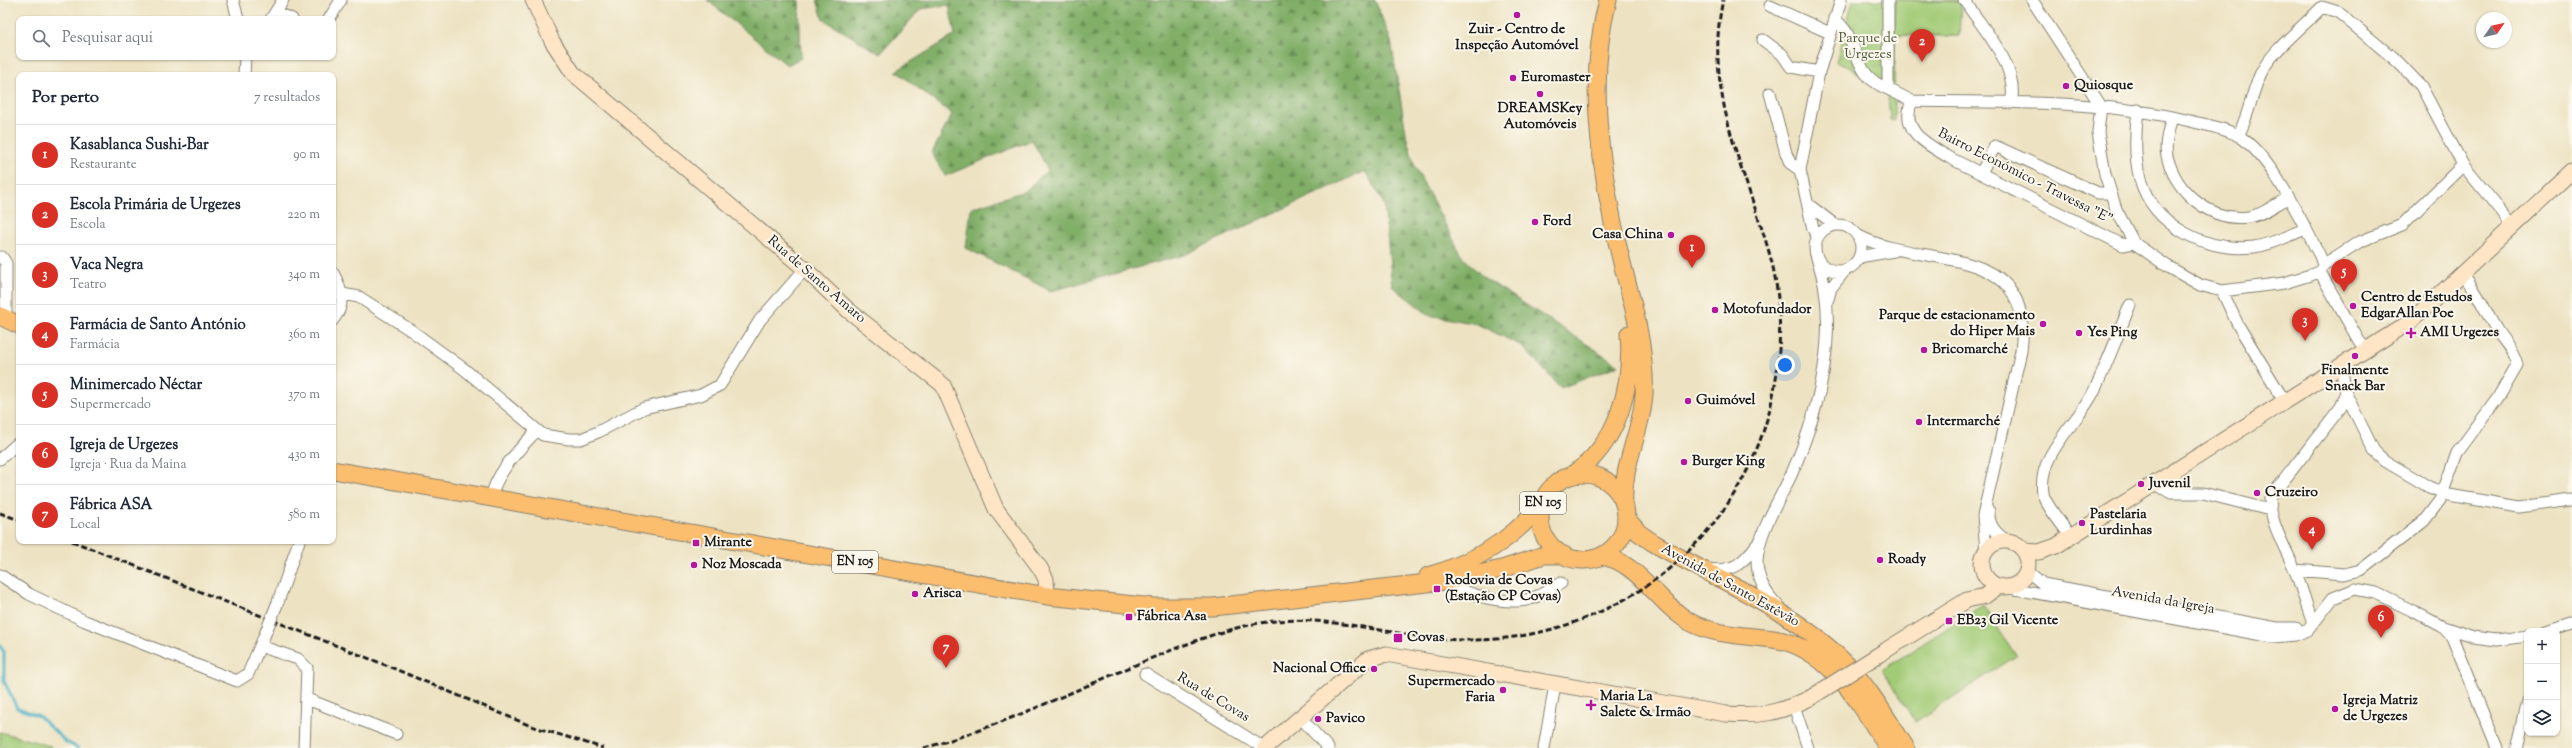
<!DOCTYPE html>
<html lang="pt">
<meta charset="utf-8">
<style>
:root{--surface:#fff;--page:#f2f2f3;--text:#1f2937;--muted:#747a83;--line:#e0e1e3;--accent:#d93025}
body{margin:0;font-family:"Sorts Mill Goudy",serif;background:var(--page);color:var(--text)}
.controls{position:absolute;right:12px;bottom:12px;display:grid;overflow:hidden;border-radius:8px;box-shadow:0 1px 3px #0004}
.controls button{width:36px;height:36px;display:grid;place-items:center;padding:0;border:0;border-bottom:1px solid var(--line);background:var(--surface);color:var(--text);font:20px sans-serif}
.compass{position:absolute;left:2476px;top:12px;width:36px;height:36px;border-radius:50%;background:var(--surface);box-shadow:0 1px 3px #0004;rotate:56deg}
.you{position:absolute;left:1785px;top:365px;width:14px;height:14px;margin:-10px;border:3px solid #fff;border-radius:50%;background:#1a73e8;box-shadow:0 0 0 6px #1a73e833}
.badge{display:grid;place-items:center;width:26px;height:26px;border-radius:50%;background:var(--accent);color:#fff;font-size:13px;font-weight:700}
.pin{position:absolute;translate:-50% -33px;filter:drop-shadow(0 1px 2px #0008)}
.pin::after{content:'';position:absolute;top:21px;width:14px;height:12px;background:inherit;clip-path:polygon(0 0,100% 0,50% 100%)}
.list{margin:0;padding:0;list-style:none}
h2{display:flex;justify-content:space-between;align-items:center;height:52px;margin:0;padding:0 16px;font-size:17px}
h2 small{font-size:13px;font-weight:400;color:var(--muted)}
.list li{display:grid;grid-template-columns:26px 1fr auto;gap:12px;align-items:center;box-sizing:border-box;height:60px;padding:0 16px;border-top:1px solid var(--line)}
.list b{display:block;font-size:15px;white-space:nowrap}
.list p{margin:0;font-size:13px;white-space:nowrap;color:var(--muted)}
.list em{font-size:13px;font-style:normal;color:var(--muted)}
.icon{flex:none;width:22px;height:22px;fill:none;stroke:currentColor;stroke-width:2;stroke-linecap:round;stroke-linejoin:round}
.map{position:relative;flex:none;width:2572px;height:748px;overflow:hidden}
.search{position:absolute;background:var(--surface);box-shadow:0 1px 3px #0004;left:16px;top:16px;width:320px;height:44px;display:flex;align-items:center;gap:10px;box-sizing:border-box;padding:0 14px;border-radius:8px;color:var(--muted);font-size:15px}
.panel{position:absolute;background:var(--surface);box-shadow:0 1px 3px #0004;left:16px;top:72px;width:320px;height:472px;border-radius:8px}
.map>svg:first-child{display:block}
.grass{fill:url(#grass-tufts);stroke:#5f7449}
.forest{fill:url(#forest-firs);stroke:#4e6642}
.garden{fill:#a2cb76;stroke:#5f7449}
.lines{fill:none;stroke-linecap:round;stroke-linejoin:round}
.stream{stroke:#47b1c5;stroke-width:3}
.street-casing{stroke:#848070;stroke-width:13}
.secondary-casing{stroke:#848070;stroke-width:17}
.primary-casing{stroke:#848070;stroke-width:19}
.street{stroke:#fff;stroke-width:11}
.secondary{stroke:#fde5c5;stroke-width:15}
.primary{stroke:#fbbd6e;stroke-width:17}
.rail{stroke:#1c1c1c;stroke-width:3;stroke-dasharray:6 3;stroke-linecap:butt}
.street-bridge-casing{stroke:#848070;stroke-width:13;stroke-linecap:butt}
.secondary-bridge-casing{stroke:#848070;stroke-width:17;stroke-linecap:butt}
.street-bridge{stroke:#fff;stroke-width:11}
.secondary-bridge{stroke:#fde5c5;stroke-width:15}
.poi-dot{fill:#b5179e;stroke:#fbf7ec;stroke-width:1.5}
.labels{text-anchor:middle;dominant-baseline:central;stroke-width:4;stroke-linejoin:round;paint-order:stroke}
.shield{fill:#fbf7ec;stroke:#5f5e5a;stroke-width:1}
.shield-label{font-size:13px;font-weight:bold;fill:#1c1c1c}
.poi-label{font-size:14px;font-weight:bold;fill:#1c1c1c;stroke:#fbf7ec;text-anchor:start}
.park-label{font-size:14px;fill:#4b593c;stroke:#fbf7ec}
.street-label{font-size:14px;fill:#1c1c1c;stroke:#fbf7ec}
</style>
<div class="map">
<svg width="2572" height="748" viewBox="0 0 2572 748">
<defs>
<pattern id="grass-tufts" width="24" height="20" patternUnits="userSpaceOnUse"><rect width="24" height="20" fill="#a2cb76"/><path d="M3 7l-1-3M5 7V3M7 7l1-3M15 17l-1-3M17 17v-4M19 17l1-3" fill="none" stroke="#8bae66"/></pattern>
<pattern id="forest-firs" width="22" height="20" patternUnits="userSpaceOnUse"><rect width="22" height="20" fill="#81af67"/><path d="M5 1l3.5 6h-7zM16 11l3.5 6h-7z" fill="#698e54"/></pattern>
</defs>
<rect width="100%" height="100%" fill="#fbf7ec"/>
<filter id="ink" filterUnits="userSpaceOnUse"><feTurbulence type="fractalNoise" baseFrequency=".025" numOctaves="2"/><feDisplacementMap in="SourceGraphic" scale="8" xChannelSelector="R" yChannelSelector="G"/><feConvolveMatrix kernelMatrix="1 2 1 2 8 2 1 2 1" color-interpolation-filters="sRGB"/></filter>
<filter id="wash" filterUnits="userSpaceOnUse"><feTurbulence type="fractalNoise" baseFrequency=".012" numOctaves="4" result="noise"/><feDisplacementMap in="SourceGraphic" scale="16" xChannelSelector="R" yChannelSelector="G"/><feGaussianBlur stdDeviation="0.9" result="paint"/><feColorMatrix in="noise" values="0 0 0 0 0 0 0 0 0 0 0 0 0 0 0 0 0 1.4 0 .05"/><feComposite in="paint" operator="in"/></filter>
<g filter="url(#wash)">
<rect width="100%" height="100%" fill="#ede3c3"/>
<path class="grass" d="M1853,0H1960L1959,36L1895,35L1894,121L1890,120L1888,96L1850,68L1836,62Z"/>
<path class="forest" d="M707,0H799L801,58L787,65Z
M817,0H1375L1391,41L1407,139L1415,167L1462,256L1483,277L1619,365L1561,388L1522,346L1477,324L1429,315L1392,286L1384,204L1365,171L1184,255L1051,291L966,248L971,208L1025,191L1048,170L1032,140L945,176L932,153L952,114L896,71L955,35L949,5L921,9L880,54L823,19Z"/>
<path class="garden" d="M1895,0L1961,2L1959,36L1895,35Z
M1983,605L2016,656L1915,722L1882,670Z
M0,732L51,746L50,748H0Z"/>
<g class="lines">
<path class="stream" d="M0,646L4,652V681L17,708L39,716L66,742L78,748"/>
</g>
</g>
<g filter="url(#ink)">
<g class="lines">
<g class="street-casing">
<path id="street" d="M233,0L238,19
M1888,0V89L1912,101C2004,103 2099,99 2190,121C2205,125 2225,128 2239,136C2273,158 2301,221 2320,256L2323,265L2320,272L2359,341L2367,350
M1964,0C1983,29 2020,67 2011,103
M2032,0L2101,106L2098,132L2105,174L2116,209L2134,243L2167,266L2200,285L2222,291L2284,283L2320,272
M1770,6L1830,33
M276,12L292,19
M1834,18C1839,23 1845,28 1848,35C1860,59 1859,78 1888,89
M271,19L283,0
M329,19L341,0
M1763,40L1782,54L1791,67L1819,72
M244,75L245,57
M1770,93L1786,153L1790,163L1800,170
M1912,101C1899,131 1927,144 1950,158L2123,245L2134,243
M2138,110C2135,133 2134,157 2140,179C2154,227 2207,252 2254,247C2272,244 2289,236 2305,229
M2172,117C2169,129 2164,144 2167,156C2176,193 2211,222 2249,217C2263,215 2276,204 2288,198
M2238,136C2249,115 2251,95 2260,75C2270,52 2304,26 2322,7L2338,12L2398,62L2421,86L2463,165L2513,226
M1981,173L1995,146L2098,193H2110
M1809,205L1835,225
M1815 248a23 23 0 1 1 46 0a23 23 0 1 1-46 0Z
M1857,235C1923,271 2036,238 2021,351L1983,516L1986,551
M1818,237L1813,229L1800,170L1819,72L1841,0
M1859,257L1894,251
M0,258L2,257L6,263V319
M2323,265L2359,242L2402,225L2463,165
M333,273C342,289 346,304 333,320
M2222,291L2238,325L2285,402
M342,294L359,297L412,331L464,369L543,435L569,439H581L598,432L644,408L701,395L720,385L760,320L805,269
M1828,299L1831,288L1846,269
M2346,394L2374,451L2385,461L2429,487L2449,495L2519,507L2572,500
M0,459L19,442
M2154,483L2171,493H2203L2270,510
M491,499C495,473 520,449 537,430
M1989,511C1988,526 1996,533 2007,541
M2071,537C2064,527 2044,503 2043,493C2037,455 2077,424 2093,393C2107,365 2118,334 2130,305
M1708,569C1734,573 1744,562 1759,542
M2295,570L2344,574L2361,570L2424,521L2440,500L2457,453L2497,399L2517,365C2515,353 2507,345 2500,335C2486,315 2479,292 2462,274
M2027,571L2043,584L2277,628H2296
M0,575L29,594L85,621L237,681L248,674L263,639
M1445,581C1464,594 1495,602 1518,601C1533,601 1549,590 1561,583
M2004,587L2273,637L2295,635L2308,630L2333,598L2355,589L2376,593L2413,611L2443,627L2452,637L2497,748
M278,602L299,541
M1779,607C1768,596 1757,580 1757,562C1758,531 1780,500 1792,473C1820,409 1841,326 1817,258
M2313,623C2306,605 2301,585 2294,568C2284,545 2270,523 2270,498L2341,407L2346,394L2341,366
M2443,627L2473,637L2497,640L2527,636
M2547,631L2572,623
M260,646L298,659L307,668L304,748
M1145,674L1264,748
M307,699L396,734
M1794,706L1808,748
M1301,718L1328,748
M1544,748L1555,685
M2516,748L2527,701"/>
</g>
<g class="secondary-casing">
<path id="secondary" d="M533,0L552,41L573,73L805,269L848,310L943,385L996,509L1040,568L1046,579L1047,596
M1982 564a23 23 0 1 1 46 0a23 23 0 1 1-46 0Z
M2024,551L2039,552L2056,546L2410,322L2572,171
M1883,652L1967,600L1985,596L1999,586
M1265,748L1368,659L1386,654L1726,714C1761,716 1777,714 1810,698"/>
</g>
<g class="primary-casing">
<path id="primary" d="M1608,0C1587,79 1600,164 1617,242C1626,283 1640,322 1643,363C1645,380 1645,398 1641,415C1635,445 1622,471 1624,503
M0,316L19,325
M333,470L1047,596L1154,607H1213L1445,581L1502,569L1544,555H1564
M1573,474C1619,444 1633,385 1629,334
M1540 517a43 43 0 1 1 86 0a43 43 0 1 1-86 0Z
M1626,518L1639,533L1652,542C1718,581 1790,607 1844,662C1869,687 1887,719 1906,748
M1601,556C1637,560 1658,604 1690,622C1716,636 1744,635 1773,639C1828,646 1861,705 1888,748
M1428,576C1470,564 1517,539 1542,501"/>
</g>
<use href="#street" class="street"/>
<use href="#secondary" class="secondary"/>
<use href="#primary" class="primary"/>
<path class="rail" d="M0,513L19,520
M72,541L388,666L531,726L603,748
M924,748C996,728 1064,695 1133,666C1174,649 1215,631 1259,623C1328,612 1393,638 1461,640C1621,644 1757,530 1777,371C1782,332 1780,289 1769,252C1745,169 1703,90 1723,0"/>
<g class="street-bridge-casing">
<path id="street-bridge" d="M263,639L278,602"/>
</g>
<g class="secondary-bridge-casing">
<path id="secondary-bridge" d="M1810,698L1883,652"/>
</g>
<use href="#street-bridge" class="street-bridge"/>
<use href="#secondary-bridge" class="secondary-bridge"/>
</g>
</g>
<g class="poi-dot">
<circle cx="1517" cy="15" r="4"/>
<circle cx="1513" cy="78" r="4"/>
<circle cx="2066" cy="86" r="4"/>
<circle cx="1540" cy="94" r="4"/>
<circle cx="1535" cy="222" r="4"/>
<circle cx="1671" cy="235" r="4"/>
<circle cx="2353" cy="306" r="4"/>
<circle cx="1715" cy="310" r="4"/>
<circle cx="2043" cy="324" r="4"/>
<circle cx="2079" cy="333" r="4"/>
<path d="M2409 327h4v4h4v4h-4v4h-4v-4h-4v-4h4z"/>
<circle cx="1924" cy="350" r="4"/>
<circle cx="2355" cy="356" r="4"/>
<circle cx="1688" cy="401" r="4"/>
<circle cx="1919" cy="422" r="4"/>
<circle cx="1684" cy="462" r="4"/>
<circle cx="2141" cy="484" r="4"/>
<circle cx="2257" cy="493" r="4"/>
<circle cx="2082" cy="523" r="4"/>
<rect x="692" y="539" width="8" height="8" rx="2"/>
<circle cx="1880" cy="560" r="4"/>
<circle cx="694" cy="565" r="4"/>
<rect x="1433" y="585" width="8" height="8" rx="2"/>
<circle cx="915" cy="594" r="4"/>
<rect x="1125" y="613" width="8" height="8" rx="2"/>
<rect x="1945" y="617" width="8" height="8" rx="2"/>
<rect x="1393" y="633" width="10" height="10" rx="2"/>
<circle cx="1374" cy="669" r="4"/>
<circle cx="1503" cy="690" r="4"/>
<path d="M1589 699h4v4h4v4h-4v4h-4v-4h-4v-4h4z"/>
<circle cx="2335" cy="709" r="4"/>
<circle cx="1318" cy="719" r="4"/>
</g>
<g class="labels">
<g class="shield">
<rect x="1520" y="492" width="46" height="22" rx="3"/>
<rect x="832" y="551" width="46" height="22" rx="3"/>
</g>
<g class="shield-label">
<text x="1543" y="503">EN 105</text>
<text x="855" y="562">EN 105</text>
</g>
<g class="poi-label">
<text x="1517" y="30" text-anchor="middle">Zuir - Centro de<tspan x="1517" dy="16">Inspeção Automóvel</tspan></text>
<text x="1521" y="78">Euromaster</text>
<text x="2074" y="86">Quiosque</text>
<text x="1540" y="109" text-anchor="middle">DREAMSKey<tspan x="1540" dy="16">Automóveis</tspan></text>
<text x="1543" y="222">Ford</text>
<text x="1663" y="235" text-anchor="end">Casa China</text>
<text x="2361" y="298">Centro de Estudos<tspan x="2361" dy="16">EdgarAllan Poe</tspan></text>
<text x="1723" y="310">Motofundador</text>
<text x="2035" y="316" text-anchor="end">Parque de estacionamento<tspan x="2035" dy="16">do Hiper Mais</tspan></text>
<text x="2087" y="333">Yes Ping</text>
<text x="2420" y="333">AMI Urgezes</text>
<text x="1932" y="350">Bricomarché</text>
<text x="2355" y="371" text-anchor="middle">Finalmente<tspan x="2355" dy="16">Snack Bar</tspan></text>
<text x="1696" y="401">Guimóvel</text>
<text x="1927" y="422">Intermarché</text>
<text x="1692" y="462">Burger King</text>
<text x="2149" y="484">Juvenil</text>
<text x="2265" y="493">Cruzeiro</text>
<text x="2090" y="515">Pastelaria<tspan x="2090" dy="16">Lurdinhas</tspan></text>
<text x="704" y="543">Mirante</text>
<text x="1888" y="560">Roady</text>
<text x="702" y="565">Noz Moscada</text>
<text x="1445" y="581">Rodovia de Covas<tspan x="1445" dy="16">(Estação CP Covas)</tspan></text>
<text x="923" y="594">Arisca</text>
<text x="1137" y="617">Fábrica Asa</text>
<text x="1957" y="621">EB23 Gil Vicente</text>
<text x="1407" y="638">Covas</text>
<text x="1366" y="669" text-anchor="end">Nacional Office</text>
<text x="1495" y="682" text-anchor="end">Supermercado<tspan x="1495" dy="16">Faria</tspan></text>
<text x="1600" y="697">Maria La<tspan x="1600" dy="16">Salete &amp; Irmão</tspan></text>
<text x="2343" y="701">Igreja Matriz<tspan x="2343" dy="16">de Urgezes</tspan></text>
<text x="1326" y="719">Pavico</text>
</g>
<g class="park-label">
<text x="1868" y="39">Parque de<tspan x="1868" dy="16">Urgezes</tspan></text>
</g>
<g class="street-label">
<text transform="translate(2025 177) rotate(27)">Bairro Económico - Travessa "E"</text>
<text transform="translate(816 280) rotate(41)">Rua de Santo Amaro</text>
<text transform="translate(1730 586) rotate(29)">Avenida de Santo Estêvão</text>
<text transform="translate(2163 601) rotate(10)">Avenida da Igreja</text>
<text transform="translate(1213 698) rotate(31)">Rua de Covas</text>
</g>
</g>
</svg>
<div class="controls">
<button>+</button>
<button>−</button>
<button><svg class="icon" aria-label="layers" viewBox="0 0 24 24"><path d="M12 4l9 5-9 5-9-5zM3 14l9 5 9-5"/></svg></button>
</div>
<svg class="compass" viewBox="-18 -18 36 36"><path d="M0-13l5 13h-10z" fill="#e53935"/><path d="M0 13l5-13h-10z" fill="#747a83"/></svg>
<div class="you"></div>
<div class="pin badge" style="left:1692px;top:268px">1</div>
<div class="pin badge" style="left:1922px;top:62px">2</div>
<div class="pin badge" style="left:2305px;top:341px">3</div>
<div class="pin badge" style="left:2312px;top:550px">4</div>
<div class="pin badge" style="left:2344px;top:292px">5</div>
<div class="pin badge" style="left:2381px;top:638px">6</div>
<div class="pin badge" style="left:946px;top:668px">7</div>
<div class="search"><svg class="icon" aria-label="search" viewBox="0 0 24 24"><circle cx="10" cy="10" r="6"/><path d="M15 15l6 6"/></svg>Pesquisar aqui</div>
<section class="panel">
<h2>Por perto<small>7 resultados</small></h2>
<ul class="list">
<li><span class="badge">1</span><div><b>Kasablanca Sushi-Bar</b><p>Restaurante</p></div><em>90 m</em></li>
<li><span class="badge">2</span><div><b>Escola Primária de Urgezes</b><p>Escola</p></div><em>220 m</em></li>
<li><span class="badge">3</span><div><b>Vaca Negra</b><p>Teatro</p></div><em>340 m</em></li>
<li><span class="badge">4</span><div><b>Farmácia de Santo António</b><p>Farmácia</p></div><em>360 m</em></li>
<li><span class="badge">5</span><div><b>Minimercado Néctar</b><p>Supermercado</p></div><em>370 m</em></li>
<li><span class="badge">6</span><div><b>Igreja de Urgezes</b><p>Igreja · Rua da Maina</p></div><em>430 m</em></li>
<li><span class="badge">7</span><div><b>Fábrica ASA</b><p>Local</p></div><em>580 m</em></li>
</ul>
</section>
</div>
